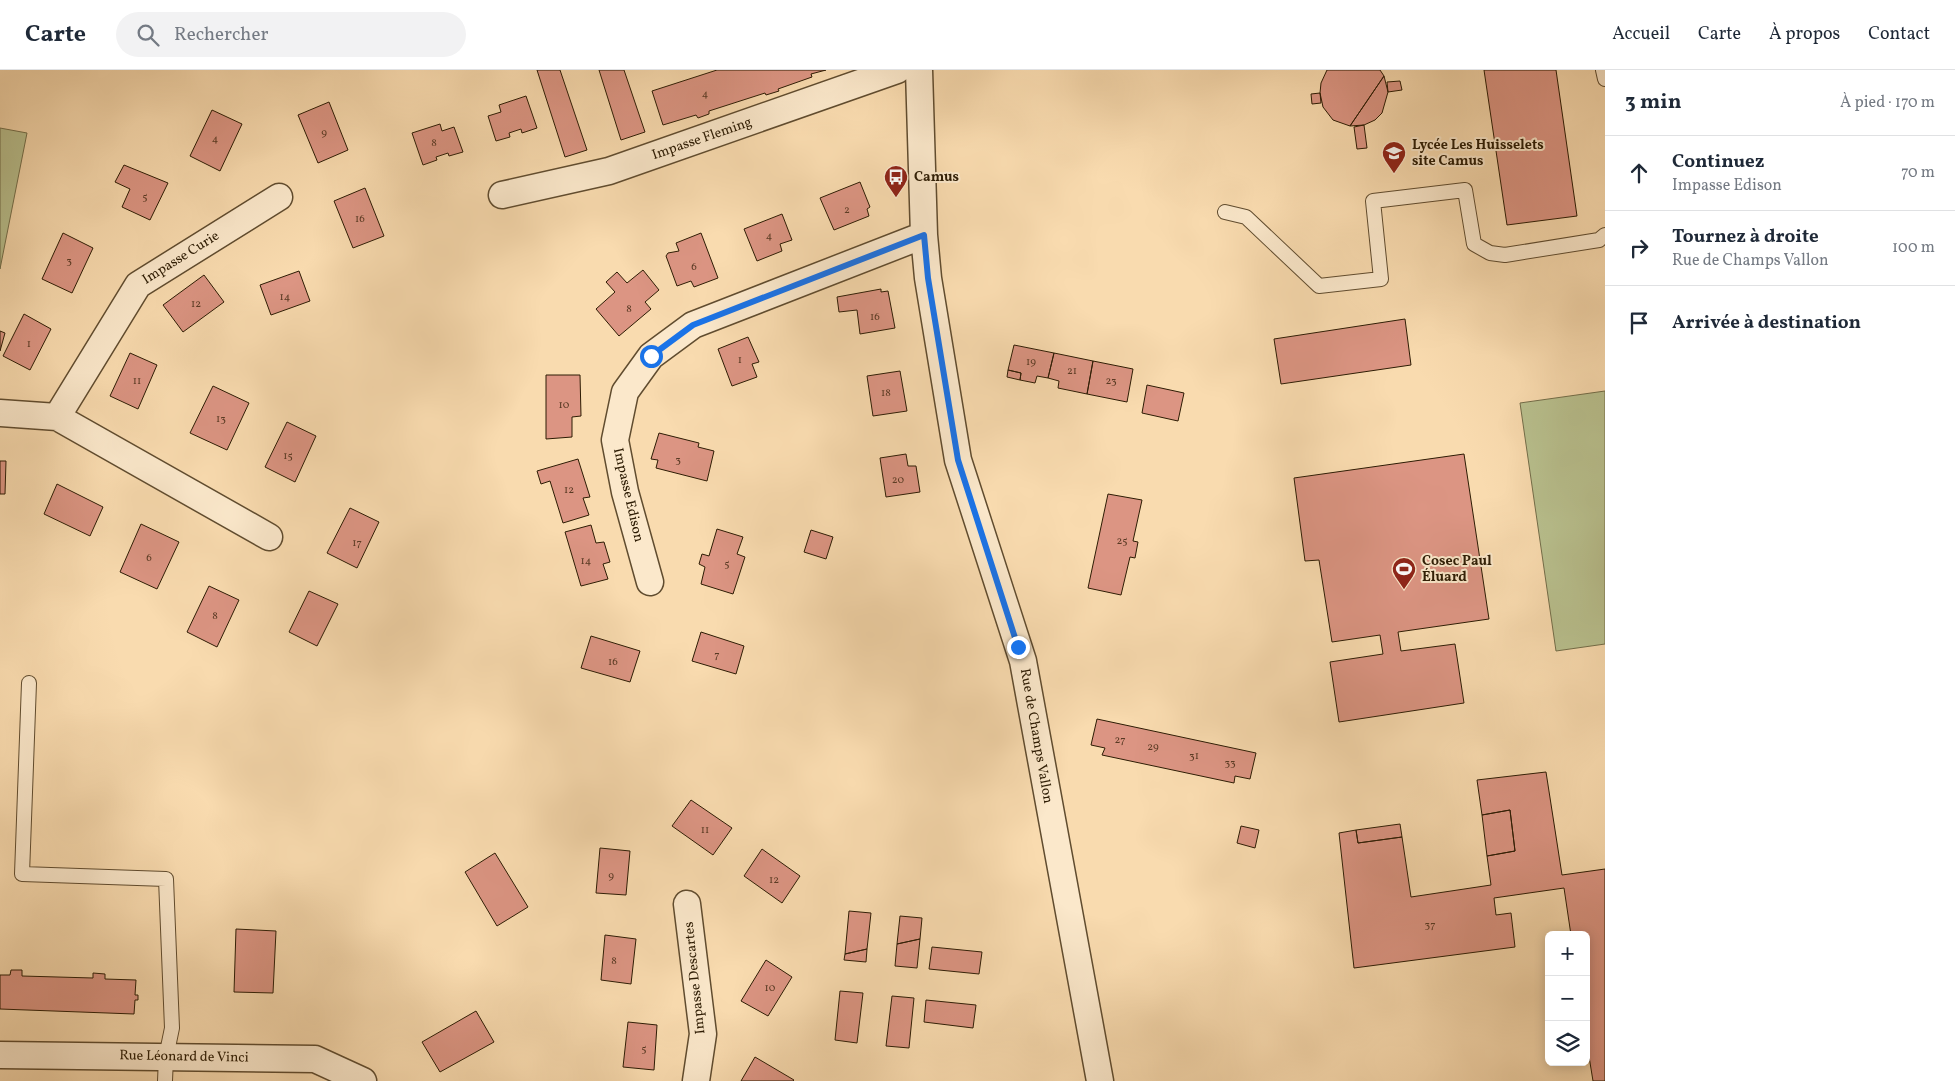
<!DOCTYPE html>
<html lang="fr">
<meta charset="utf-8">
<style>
:root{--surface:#fff;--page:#f2f2f3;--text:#1f2937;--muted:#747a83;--line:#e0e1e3}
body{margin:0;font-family:Vollkorn,serif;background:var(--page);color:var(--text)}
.controls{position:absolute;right:15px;bottom:15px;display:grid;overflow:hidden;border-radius:8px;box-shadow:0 2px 12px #0003}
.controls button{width:45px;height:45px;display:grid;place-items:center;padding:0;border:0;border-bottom:1px solid var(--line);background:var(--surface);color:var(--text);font:25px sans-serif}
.stop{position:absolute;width:15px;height:15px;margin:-11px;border:4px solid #1a73e8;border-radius:50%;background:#fff}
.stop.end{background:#1a73e8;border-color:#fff;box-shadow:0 1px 5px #0008}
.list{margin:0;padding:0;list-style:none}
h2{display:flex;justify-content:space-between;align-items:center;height:65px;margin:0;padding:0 20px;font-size:21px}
h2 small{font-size:16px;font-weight:400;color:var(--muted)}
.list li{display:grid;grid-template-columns:32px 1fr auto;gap:15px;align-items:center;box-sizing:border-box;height:75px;padding:0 20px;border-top:1px solid var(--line)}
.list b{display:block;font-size:19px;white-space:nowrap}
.list p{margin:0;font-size:16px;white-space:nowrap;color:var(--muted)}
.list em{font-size:16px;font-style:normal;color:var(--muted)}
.icon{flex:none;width:28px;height:28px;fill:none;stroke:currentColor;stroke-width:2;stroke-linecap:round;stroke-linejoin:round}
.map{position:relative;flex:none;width:1605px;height:1011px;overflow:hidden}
header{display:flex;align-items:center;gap:30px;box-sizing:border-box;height:70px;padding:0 25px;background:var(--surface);border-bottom:1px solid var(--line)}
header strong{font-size:24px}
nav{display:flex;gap:28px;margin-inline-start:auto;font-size:18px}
.search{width:350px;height:45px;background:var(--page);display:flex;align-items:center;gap:12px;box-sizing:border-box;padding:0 18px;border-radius:28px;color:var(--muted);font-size:19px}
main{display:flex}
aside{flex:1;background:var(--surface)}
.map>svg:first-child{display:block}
.green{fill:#b9c18f;stroke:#736e4a}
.building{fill:#dc9583;stroke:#2d1c04}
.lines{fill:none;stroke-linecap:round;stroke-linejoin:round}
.service-casing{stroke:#604c2f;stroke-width:16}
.minor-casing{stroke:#604c2f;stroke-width:29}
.service{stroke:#fbe8cb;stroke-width:14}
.minor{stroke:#fbe8cb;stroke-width:26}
.route{stroke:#1a73e8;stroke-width:6}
.labels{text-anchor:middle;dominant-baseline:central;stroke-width:4;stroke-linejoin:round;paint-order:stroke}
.number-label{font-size:11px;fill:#593a24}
.street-label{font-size:14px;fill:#2d1c04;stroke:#fbe8cb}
.poi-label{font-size:14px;font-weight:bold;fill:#2d1c04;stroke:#fbe8cb;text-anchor:start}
</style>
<header>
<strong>Carte</strong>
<div class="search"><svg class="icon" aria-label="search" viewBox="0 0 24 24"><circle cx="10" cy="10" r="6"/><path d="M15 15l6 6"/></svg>Rechercher</div>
<nav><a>Accueil</a><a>Carte</a><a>À propos</a><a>Contact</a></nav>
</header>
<main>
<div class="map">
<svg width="1605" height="1011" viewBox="0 0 1605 1011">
<rect width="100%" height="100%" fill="#f9dbaf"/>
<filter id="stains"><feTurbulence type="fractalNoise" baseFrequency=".004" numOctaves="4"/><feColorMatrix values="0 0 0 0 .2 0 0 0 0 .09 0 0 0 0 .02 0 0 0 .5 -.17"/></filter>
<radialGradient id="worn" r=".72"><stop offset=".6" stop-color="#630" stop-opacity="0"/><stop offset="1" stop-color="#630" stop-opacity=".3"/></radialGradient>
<path class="green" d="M0,58L27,63L0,199Z
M1605,321V574L1556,581L1520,333Z"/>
<path class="building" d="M537,0H560L587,80L565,87Z
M599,0H624L645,62L621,70Z
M717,0H826L811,4L812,7L778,19L779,21L766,25L765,23L709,41V44L698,48L696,45L663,55L652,21Z
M1327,0H1380L1384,6L1350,56L1333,50L1323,37L1320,23L1321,13Z
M1484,0H1556L1577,146L1507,155Z
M1384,6L1388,22L1382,43L1375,50L1364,55L1350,56Z
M1400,11L1402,20L1388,22L1387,12Z
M1320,23L1321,33L1312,34L1311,24Z
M526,26L537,58L522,63L521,59L509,63L510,67L496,71L488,46L501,42L499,35Z
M329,32L348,80L318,93L298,45Z
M212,40L242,54L220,101L190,86Z
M440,54L442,61L454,57L463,82L449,86L448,83L436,87L437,90L423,95L412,63Z
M1364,55L1367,78L1357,79L1354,57Z
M124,95L168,113L150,150L122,137L130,119L115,112Z
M860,112L870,137L867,139L869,146L834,160L820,128Z
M365,118L384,166L353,178L334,131Z
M782,144L792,170L780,174L782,181L757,191L744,159Z
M63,163L93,178L72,223L42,209Z
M701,163L718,208L694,217L691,211L677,216L666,186L668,183L679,181L676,173Z
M643,200L659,220L645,232L651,239L619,266L596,239L615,222L606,212L617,202L627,213Z
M299,201L310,231L271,245L260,215Z
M204,205L224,232L183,262L163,235Z
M881,219V222L888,221L895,258L860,264L857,240L839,242L837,227Z
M24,244L51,259L30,300L3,286Z
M1405,249L1411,295L1281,314L1274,269Z
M0,261L5,263L0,281Z
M748,267L759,292L752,294L757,307L732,316L718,279Z
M1014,275L1054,283L1048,308L1037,306L1035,313L1020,310L1021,303L1008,300Z
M130,283L157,295L138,339L110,326Z
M1054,283L1093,291L1087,324L1058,318L1059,311L1048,308Z
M1093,291L1133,299L1127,332L1087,324Z
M1008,300L1021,303L1020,310L1007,307Z
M900,301L907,341L873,346L867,306Z
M546,305H580L581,346L572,347V367L546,369Z
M1147,315L1184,323L1178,351L1142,343Z
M213,316L249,333L227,380L190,363Z
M287,352L316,366L295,412L265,397Z
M659,363L699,373L698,377L714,381L707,411L656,398L658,390L651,389Z
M906,384L908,396H916L920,422L886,427L880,388Z
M1464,384L1489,549L1398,562L1401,581L1455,574L1464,633L1339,652L1330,592L1383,584L1380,565L1332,572L1319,490L1305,491L1294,408Z
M578,389L590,427L583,428L589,445L563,453L550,411L541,414L537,401Z
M0,391H6L5,424H0Z
M57,414L103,437L90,466L44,444Z
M1108,424L1142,430L1133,471L1138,472L1135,488L1130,487L1121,525L1088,518Z
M350,438L379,452L357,498L327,483Z
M141,454L179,472L157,519L120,502Z
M591,455L596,473L604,472L610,492L603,494L608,509L581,516L565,462Z
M717,459L743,467L737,484L745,487L733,524L701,514L705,497L699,494L702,484L709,486Z
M811,460L833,467L826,489L804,482Z
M209,516L239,530L217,577L187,562Z
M309,521L338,534L317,576L289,562Z
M701,562L744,576L736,604L692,591Z
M591,566L640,581L630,612L581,598Z
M1097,649L1256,683L1250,709L1235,706L1234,713L1102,685L1105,678L1091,675Z
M1546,702L1562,805L1605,799V1011H1593L1586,968V865H1571L1564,818L1494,828L1496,845L1511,843L1515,877L1354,898L1339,763L1356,760L1358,773L1402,767L1411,827L1491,815L1487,786L1515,781L1510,740L1482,745L1477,710Z
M691,730L732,758L713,785L672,756Z
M1510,740L1515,781L1487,786L1482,745Z
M1400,754L1402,767L1358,773L1356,760Z
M1241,756L1259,760L1255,778L1237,773Z
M600,778L630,781L626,825L596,823Z
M762,779L800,806L782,833L744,806Z
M495,783L528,837L497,856L465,802Z
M849,841L871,843L867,879L845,884Z
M900,846L922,848L920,869L897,874Z
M236,859L276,861L273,923L234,922Z
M605,865L636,869L631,914L601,910Z
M920,869L917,898L895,896L897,874Z
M932,877L982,882L979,904L929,899Z
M867,879L866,892L844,890L845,884Z
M766,890L792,907L768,946L741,931Z
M11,900H22V906L93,908V903L105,904V909L136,910L135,925H138V930H135L134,944L0,939V905H10Z
M840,921L863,923L857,973L835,970Z
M892,926L914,928L909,978L886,976Z
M926,930L976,935L973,958L924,952Z
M476,941L494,972L440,1002L422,972Z
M628,952L657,955L654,1000L623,997Z
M755,987L794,1010L793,1011H741Z"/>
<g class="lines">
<g class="service-casing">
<path id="service" d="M1603,0L1605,9
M1225,142L1246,147L1319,216L1381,209L1373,131L1465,120L1474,174L1490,183L1505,185L1599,170L1605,165
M29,613L22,804L166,809L172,958L166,987L165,1011"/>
</g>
<g class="minor-casing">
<path id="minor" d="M919,0L924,165L928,208L958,390L1023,591L1100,1011
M502,125L609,101L897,0
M0,343L57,347L269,467
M57,347L138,215L279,127
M650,512L625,422L615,370L625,322L651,286L693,255L924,165
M687,834L703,964L696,1011
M0,985L315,989L363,1011"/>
</g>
<use href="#service" class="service"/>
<use href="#minor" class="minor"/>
</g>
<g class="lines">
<path class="route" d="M651,286L693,255L924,165L928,208L958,390L1018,577"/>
</g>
<defs>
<g id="school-pin" transform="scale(1.25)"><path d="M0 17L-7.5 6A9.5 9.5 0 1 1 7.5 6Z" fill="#8f2418" stroke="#fbe8cb"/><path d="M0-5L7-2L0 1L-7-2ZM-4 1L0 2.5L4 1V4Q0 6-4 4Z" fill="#fff"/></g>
<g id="bus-pin" transform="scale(1.25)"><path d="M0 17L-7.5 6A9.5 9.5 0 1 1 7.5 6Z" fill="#8f2418" stroke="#fbe8cb"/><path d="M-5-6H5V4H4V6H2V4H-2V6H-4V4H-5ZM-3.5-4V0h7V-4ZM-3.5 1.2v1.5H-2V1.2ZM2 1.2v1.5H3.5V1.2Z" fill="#fff"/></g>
<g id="stadium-pin" transform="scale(1.25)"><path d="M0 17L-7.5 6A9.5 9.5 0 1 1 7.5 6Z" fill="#8f2418" stroke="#fbe8cb"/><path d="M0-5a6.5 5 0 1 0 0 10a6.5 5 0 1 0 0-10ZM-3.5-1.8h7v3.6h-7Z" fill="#fff"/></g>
</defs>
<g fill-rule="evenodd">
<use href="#school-pin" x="1394" y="83"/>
<use href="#bus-pin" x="896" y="107"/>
<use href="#stadium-pin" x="1404" y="499"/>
</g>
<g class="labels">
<g class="number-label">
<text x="705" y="24">4</text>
<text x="324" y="63">9</text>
<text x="215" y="69">4</text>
<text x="434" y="73">8</text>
<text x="145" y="127">5</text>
<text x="847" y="140">2</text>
<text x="360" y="149">16</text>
<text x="769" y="166">4</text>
<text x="69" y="191">3</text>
<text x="694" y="197">6</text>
<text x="285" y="227">14</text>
<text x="196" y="234">12</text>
<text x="629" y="239">8</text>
<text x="875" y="247">16</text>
<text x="29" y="274">1</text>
<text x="740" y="290">1</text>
<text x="1031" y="292">19</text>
<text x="1072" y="301">21</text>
<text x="137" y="311">11</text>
<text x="1111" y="311">23</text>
<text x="886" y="323">18</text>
<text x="564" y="335">10</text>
<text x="221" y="349">13</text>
<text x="288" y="386">15</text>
<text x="678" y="390">3</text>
<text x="898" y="410">20</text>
<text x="569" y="420">12</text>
<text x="1122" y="471">25</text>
<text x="357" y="473">17</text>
<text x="149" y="488">6</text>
<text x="586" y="491">14</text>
<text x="727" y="494">5</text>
<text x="215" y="546">8</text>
<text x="717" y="585">7</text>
<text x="613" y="592">16</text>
<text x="1120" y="670">27</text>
<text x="1153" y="677">29</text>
<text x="1194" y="686">31</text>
<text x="1230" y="693">33</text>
<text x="705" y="760">11</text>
<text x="611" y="806">9</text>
<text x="774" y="810">12</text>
<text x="1430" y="855">37</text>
<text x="614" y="891">8</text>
<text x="770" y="918">10</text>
<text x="644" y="979">5</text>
</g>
<g class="street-label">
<text transform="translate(702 69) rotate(-19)">Impasse Fleming</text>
<text transform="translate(181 188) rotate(-32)">Impasse Curie</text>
<text transform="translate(628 425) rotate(77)">Impasse Edison</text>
<text transform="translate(1036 666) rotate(80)">Rue de Champs Vallon</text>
<text transform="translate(695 908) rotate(-96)">Impasse Descartes</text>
<text transform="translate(184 987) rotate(1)">Rue Léonard de Vinci</text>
</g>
<g class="poi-label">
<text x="1412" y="75">Lycée Les Huisselets<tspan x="1412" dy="16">site Camus</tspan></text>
<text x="914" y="107">Camus</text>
<text x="1422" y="491">Cosec Paul<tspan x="1422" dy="16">Éluard</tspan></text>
</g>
</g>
<rect width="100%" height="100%" filter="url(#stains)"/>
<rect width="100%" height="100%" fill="url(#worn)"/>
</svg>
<div class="controls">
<button>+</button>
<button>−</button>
<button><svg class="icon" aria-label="layers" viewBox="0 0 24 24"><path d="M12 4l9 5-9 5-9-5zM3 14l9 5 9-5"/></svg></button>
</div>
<div class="stop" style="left:651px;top:286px"></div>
<div class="stop end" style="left:1018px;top:577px"></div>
</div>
<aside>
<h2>3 min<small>À pied · 170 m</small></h2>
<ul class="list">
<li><svg class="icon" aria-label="ahead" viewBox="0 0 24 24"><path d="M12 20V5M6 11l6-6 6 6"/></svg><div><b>Continuez</b><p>Impasse Edison</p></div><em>70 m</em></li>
<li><svg class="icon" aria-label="right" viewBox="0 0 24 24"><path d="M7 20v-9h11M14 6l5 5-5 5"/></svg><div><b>Tournez à droite</b><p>Rue de Champs Vallon</p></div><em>100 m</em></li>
<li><svg class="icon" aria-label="arrive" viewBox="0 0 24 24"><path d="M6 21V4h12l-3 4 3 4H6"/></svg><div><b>Arrivée à destination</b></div></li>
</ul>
</aside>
</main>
